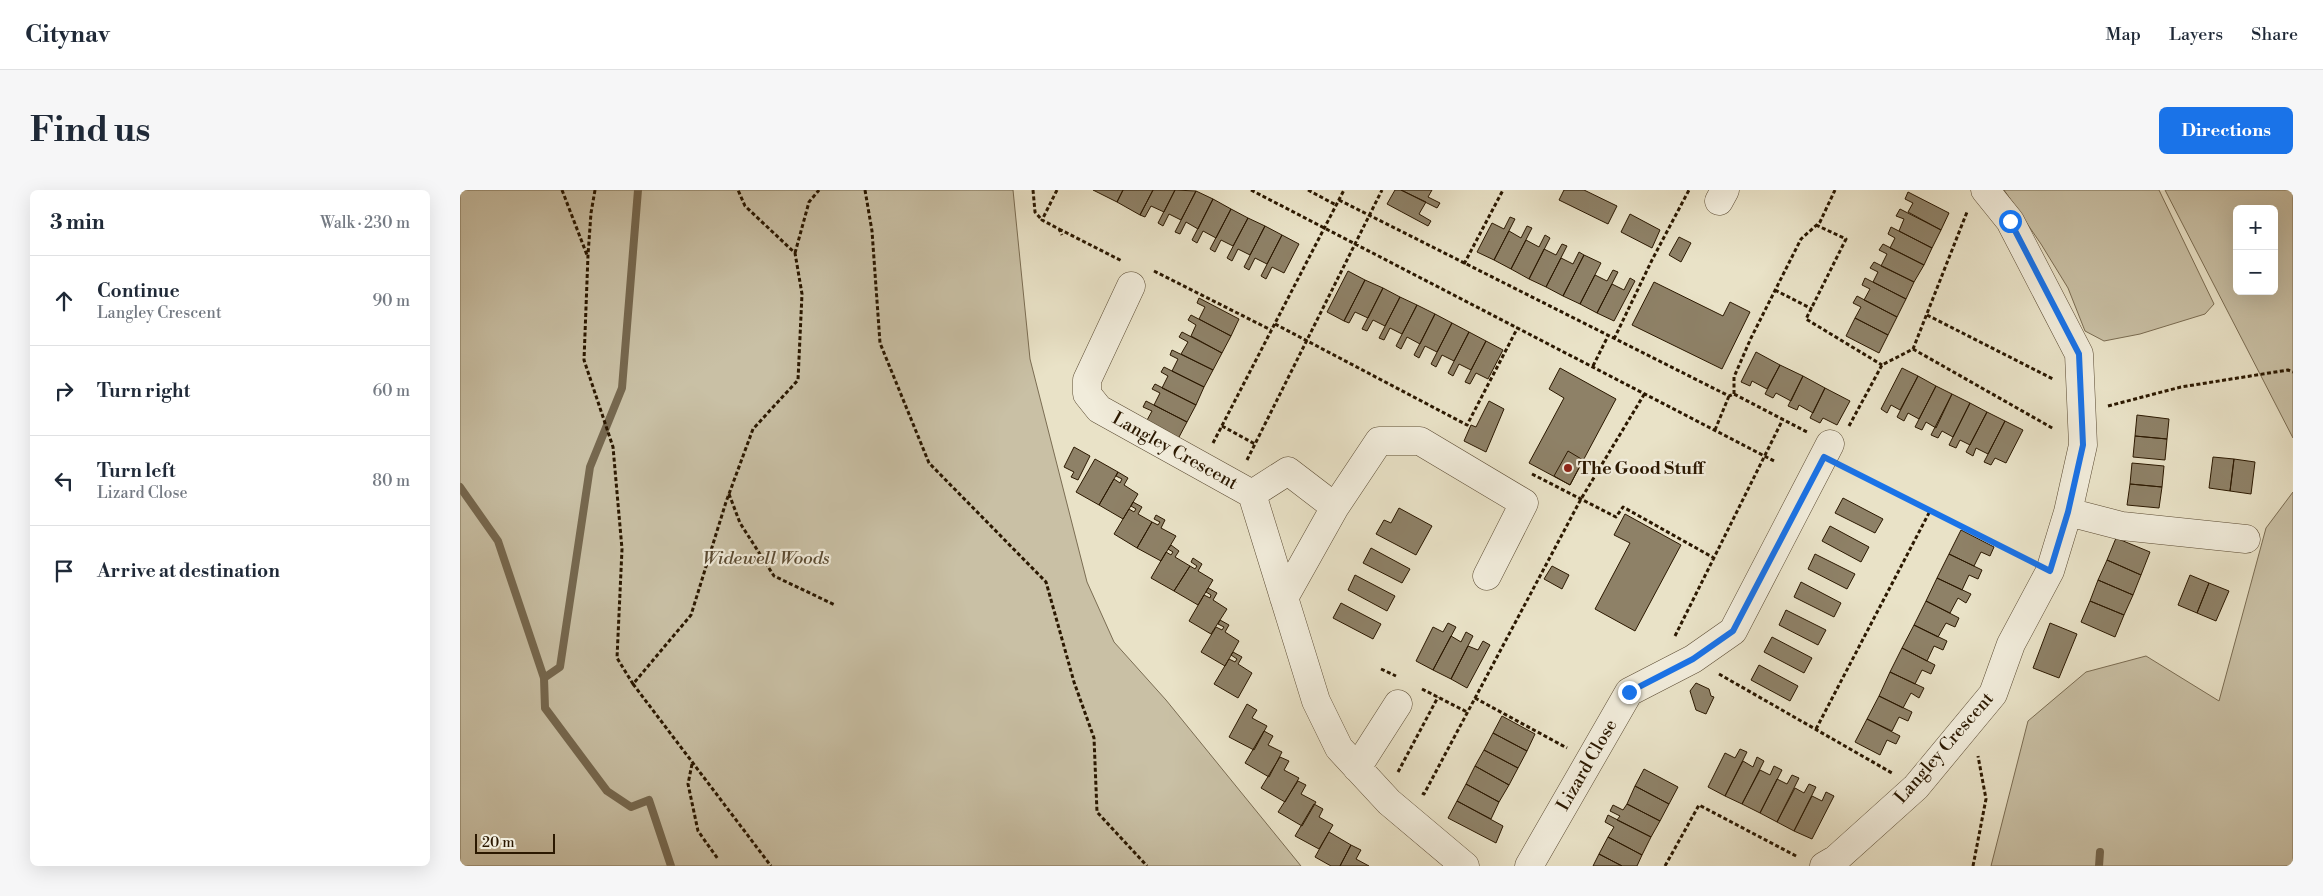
<!DOCTYPE html>
<meta charset="utf-8">
<style>
:root{--surface:#fff;--page:#f6f6f7;--text:#1f2937;--muted:#747a83;--line:#e0e1e3;--accent:#1a73e8}
body{margin:0;font-family:"Libre Bodoni",serif;background:var(--page);color:var(--text)}
.controls{position:absolute;right:15px;top:15px;display:grid;overflow:hidden;border-radius:8px;box-shadow:0 5px 20px #0002}
.controls button{width:45px;height:45px;display:grid;place-items:center;padding:0;border:0;border-bottom:1px solid var(--line);background:var(--surface);color:var(--text);font:25px sans-serif}
.scale{position:absolute;left:15px;bottom:12px;width:80px;box-sizing:border-box;padding-left:5px;border:2px solid #2b1800;border-top:0;font-size:14px;line-height:18px;white-space:nowrap;color:#2b1800;-webkit-text-stroke:4px #f1ecdb;paint-order:stroke}
.stop{position:absolute;width:15px;height:15px;margin:-11px;border:4px solid #1a73e8;border-radius:50%;background:#fff}
.stop.end{background:#1a73e8;border-color:#fff;box-shadow:0 1px 5px #0008}
.list{margin:0;padding:0;list-style:none}
h2{display:flex;justify-content:space-between;align-items:center;height:65px;margin:0;padding:0 20px;font-size:21px}
h2 small{font-size:16px;font-weight:400;color:var(--muted)}
.list li{display:grid;grid-template-columns:32px 1fr auto;gap:15px;align-items:center;box-sizing:border-box;height:90px;padding:0 20px;border-top:1px solid var(--line)}
.list b{display:block;font-size:19px;white-space:nowrap}
.list p{margin:0;font-size:16px;white-space:nowrap;color:var(--muted)}
.list em{font-size:16px;font-style:normal;color:var(--muted)}
.icon{flex:none;width:28px;height:28px;fill:none;stroke:currentColor;stroke-width:2;stroke-linecap:round;stroke-linejoin:round}
.map{position:relative;flex:none;width:1833px;height:676px;overflow:hidden;border-radius:8px}
header{display:flex;align-items:center;gap:30px;box-sizing:border-box;height:70px;padding:0 25px;background:var(--surface);border-bottom:1px solid var(--line)}
header strong{font-size:24px}
nav{display:flex;gap:28px;margin-inline-start:auto;font-size:18px}
.intro{display:flex;align-items:center;justify-content:space-between;box-sizing:border-box;height:120px;padding:0 30px}
h1{margin:0;font-size:35px}
.button{padding:12px 22px;border-radius:8px;background:var(--accent);color:#fff;font-size:18px;font-weight:700}
main{display:flex;gap:30px;padding:0 30px}
aside{flex:1;background:var(--surface);border-radius:8px;box-shadow:0 5px 20px #0002}
.map>svg:first-child{display:block}
.green{fill:#c9c0a5;stroke:#7a6c52;fill-rule:evenodd}
.lines{fill:none;stroke-linecap:round;stroke-linejoin:round}
.stream{stroke:#76684f;stroke-width:8}
.building{fill:#8e8167;stroke:#2b1800}
.minor-casing{stroke:#5a4a32;stroke-width:29}
.path{stroke:#2b1800;stroke-width:3;stroke-dasharray:4 2.5;stroke-linecap:butt}
.minor{stroke:#f1ecdb;stroke-width:28}
.route{stroke:#1a73e8;stroke-width:6}
.poi-dot{fill:#8f2418;stroke:#f1ecdb;stroke-width:2}
.labels{text-anchor:middle;dominant-baseline:central;stroke-width:4.5;stroke-linejoin:round;paint-order:stroke}
.street-label{font-size:18px;fill:#2b1800;stroke:#f1ecdb}
.poi-label{font-size:18px;font-weight:bold;fill:#2b1800;stroke:#f1ecdb;text-anchor:start}
.park-label{font-size:18px;font-style:italic;fill:#5a4a32;stroke:#f1ecdb}
</style>
<header>
<strong>Citynav</strong>
<nav><a>Map</a><a>Layers</a><a>Share</a></nav>
</header>
<div class="intro"><h1>Find us</h1><a class="button">Directions</a></div>
<main>
<aside>
<h2>3 min<small>Walk · 230 m</small></h2>
<ul class="list">
<li><svg class="icon" aria-label="ahead" viewBox="0 0 24 24"><path d="M12 20V5M6 11l6-6 6 6"/></svg><div><b>Continue</b><p>Langley Crescent</p></div><em>90 m</em></li>
<li><svg class="icon" aria-label="right" viewBox="0 0 24 24"><path d="M7 20v-9h11M14 6l5 5-5 5"/></svg><div><b>Turn right</b></div><em>60 m</em></li>
<li><svg class="icon" aria-label="left" viewBox="0 0 24 24"><path d="M17 20v-9H6M10 6l-5 5 5 5"/></svg><div><b>Turn left</b><p>Lizard Close</p></div><em>80 m</em></li>
<li><svg class="icon" aria-label="arrive" viewBox="0 0 24 24"><path d="M6 21V4h12l-3 4 3 4H6"/></svg><div><b>Arrive at destination</b></div></li>
</ul>
</aside>
<div class="map">
<svg width="1833" height="676" viewBox="0 0 1833 676">
<rect width="100%" height="100%" fill="#e9e2c7"/>
<filter id="stains"><feTurbulence type="fractalNoise" baseFrequency=".004" numOctaves="4"/><feColorMatrix values="0 0 0 0 .2 0 0 0 0 .09 0 0 0 0 .02 0 0 0 .5 -.17"/></filter>
<radialGradient id="worn" r=".72"><stop offset=".6" stop-color="#630" stop-opacity="0"/><stop offset="1" stop-color="#630" stop-opacity=".3"/></radialGradient>
<path class="green" d="M0,0H553L570,169L627,392L654,452L706,510L841,676H0Z
M1544,0H1699L1754,114L1745,124L1680,144L1644,151L1625,141L1608,98L1581,54Z
M1705,0H1833V248ZM1777,19H1814V101H1777Z
M1833,302V676H1531L1568,531L1626,482L1686,466L1759,511L1806,338Z"/>
<g class="lines">
<path class="stream" d="M0,297L38,351L84,488L85,518L147,601L171,617L189,610L211,676
M84,488L100,477L130,277L162,198L178,0
M1639,676L1640,662"/>
</g>
<path class="building" d="M633,0H663L657,12Z
M663,0H693L680,25L657,12Z
M693,0H715L704,22L691,16L685,27L680,25Z
M715,0L736,1L721,30L709,24L703,36L698,33Z
M935,0H941L966,12L959,24L971,31L968,36L927,14Z
M941,0H972L968,7L980,13L977,18Z
M1104,0H1124L1157,16L1148,34L1099,10Z
M736,1L753,9L738,39L726,32L720,44L715,42Z
M1448,2L1489,23L1481,40L1448,22L1453,13L1445,9Z
M753,9L771,19L756,48L743,41L737,53L732,50Z
M771,19L788,28L773,56L761,50L755,62L750,59Z
M1440,19L1481,40L1472,58L1439,41L1444,29L1436,26Z
M1170,24L1200,40L1192,58L1161,42Z
M1050,27L1055,29L1034,70L1017,62L1032,33L1044,39Z
M788,28L805,36L790,65L778,59L772,71L767,68Z
M805,36L822,45L807,74L795,68L789,80L784,77Z
M1067,36L1072,38L1051,79L1034,70L1049,41L1061,48Z
M1431,37L1472,58L1464,75L1430,58L1435,48L1428,44Z
M822,45L839,54L824,83L812,77L806,89L801,86Z
M1085,45L1090,48L1069,89L1051,79L1066,50L1079,57Z
M1219,47L1231,53L1221,72L1209,65Z
M1102,54L1107,56L1086,97L1069,89L1084,59L1096,65Z
M1423,54L1464,75L1454,92L1421,76L1427,64L1419,60Z
M1119,62L1124,65L1103,106L1086,97L1101,68L1113,74Z
M1124,65L1141,73L1120,114L1103,106Z
M1414,72L1454,92L1446,109L1413,92L1418,82L1410,78Z
M1153,80L1158,82L1137,123L1120,114L1135,85L1147,91Z
M888,81L905,90L884,131L867,122Z
M1170,88L1175,91L1154,131L1137,123L1152,94L1164,100Z
M1405,88L1446,109L1437,127L1404,110L1410,99L1402,95Z
M905,90L923,98L908,128L895,122L889,133L884,131Z
M1194,92L1263,126L1270,112L1290,122L1262,179L1172,135Z
M923,98L940,107L925,136L913,130L907,141L902,139Z
M1397,106L1437,127L1428,145L1395,128L1401,117L1393,113Z
M940,107L957,115L942,144L930,138L924,150L919,148Z
M739,108L779,129L771,146L739,129L745,117L737,113Z
M957,115L975,124L960,154L947,147L941,159L936,156Z
M975,124L992,133L977,162L965,156L959,168L954,165Z
M731,125L771,146L762,163L731,146L736,135L728,130Z
M1395,128L1428,145L1419,163L1386,146Z
M992,133L1009,142L994,171L982,165L976,177L971,174Z
M722,142L762,163L753,180L721,164L728,152L719,147Z
M1009,142L1026,151L1011,180L999,174L993,186L988,183Z
M1026,151L1043,160L1028,189L1016,183L1010,194L1005,192Z
M712,160L753,180L744,197L712,181L718,169L710,165Z
M1296,162L1320,175L1307,199L1292,191L1290,196L1281,192Z
M1320,175L1343,186L1331,211L1316,203L1313,208L1305,204Z
M704,177L744,197L736,215L702,198L708,186L701,182Z
M1100,178L1156,209L1110,295L1069,273L1104,208L1089,199Z
M1442,178L1458,186L1440,220L1431,215L1427,223L1421,219Z
M1343,186L1365,198L1353,223L1339,215L1337,220L1328,216Z
M1458,186L1476,196L1459,229L1448,223L1444,231L1437,227Z
M695,194L736,215L727,232L694,215L700,203L692,199Z
M1476,196L1492,204L1476,238L1466,232L1462,240L1455,237Z
M1365,198L1390,211L1377,235L1363,228L1360,233L1350,228Z
M1492,204L1510,213L1493,247L1482,241L1478,248L1471,245Z
M686,211L727,232L718,249L686,232L692,221L683,217Z
M1029,211L1044,219L1026,262L1004,251L1011,235L1016,237Z
M1510,213L1527,222L1510,255L1500,250L1496,258L1489,255Z
M1527,222L1545,231L1528,264L1516,258L1513,266L1506,262Z
M1677,225L1709,229L1707,249L1675,246Z
M1545,231L1563,240L1546,273L1535,268L1531,275L1524,272Z
M1675,246L1707,249L1705,270L1673,267Z
M614,257L630,266L618,290L611,287L614,282L604,277Z
M1108,261L1123,270L1110,295L1094,286Z
M1753,267L1774,269L1770,301L1749,298Z
M635,269L658,282L639,315L616,302Z
M1774,269L1795,272L1791,304L1770,301Z
M1672,273L1704,276L1702,297L1670,294Z
M658,282L668,288L664,295L678,304L663,329L639,315L654,289L660,293L662,289L656,286Z
M1670,294L1702,297L1699,318L1667,315Z
M1383,308L1423,329L1415,343L1375,323Z
M673,312L682,317L678,324L692,332L677,358L654,344L669,319L674,322L676,319L671,316Z
M939,318L972,336L956,365L916,344L924,330L931,333Z
M1165,324L1221,355L1175,441L1135,419L1170,353L1154,345Z
M696,325L705,330L701,338L716,346L701,371L677,358L692,332L698,335L700,332L694,329Z
M1370,336L1409,357L1401,372L1362,351Z
M1501,340L1534,357L1530,366L1521,362L1514,376L1489,364Z
M1656,348L1690,362L1681,385L1647,370Z
M711,355L719,361L715,367L730,376L714,401L691,388L706,362L711,365L713,362L708,359Z
M911,358L950,379L942,393L903,373Z
M1355,364L1395,384L1387,399L1348,379Z
M1489,364L1522,380L1518,389L1509,385L1502,400L1477,388Z
M733,368L742,374L738,381L753,390L738,415L714,401L730,376L735,379L737,376L731,372Z
M1647,370L1681,385L1673,405L1638,390Z
M1092,376L1109,385L1102,399L1084,389Z
M895,385L935,406L927,421L888,400Z
M1730,385L1749,393L1737,423L1718,415Z
M1477,388L1511,404L1506,413L1498,408L1490,423L1466,411Z
M1638,390L1673,405L1664,425L1630,411Z
M1341,392L1381,413L1374,427L1334,407Z
M1749,393L1769,401L1756,431L1737,423Z
M748,398L757,403L753,410L767,419L751,444L729,431L744,405L750,408L751,405L746,402Z
M1466,411L1499,428L1495,437L1486,433L1478,447L1454,435Z
M1630,411L1664,425L1655,447L1621,432Z
M881,413L921,434L913,449L873,428Z
M1326,420L1366,440L1358,455L1319,435Z
M760,430L769,435L765,442L779,451L765,476L741,462L756,437L762,440L764,437L758,434Z
M988,433L996,437L973,480L956,471L973,437L983,442Z
M1590,433L1617,444L1599,488L1573,478Z
M1454,435L1487,451L1483,460L1474,456L1467,471L1442,458Z
M1006,442L1013,446L991,489L973,480L991,446L1001,452Z
M1312,447L1352,468L1344,483L1304,462Z
M1023,451L1030,455L1007,498L991,489L1008,456L1018,460Z
M1442,458L1475,475L1471,484L1462,480L1455,494L1430,482Z
M773,462L782,467L778,474L792,483L778,508L754,494L769,469L775,472L777,469L771,465Z
M1299,475L1338,496L1330,511L1291,490Z
M1430,482L1464,498L1459,508L1451,503L1443,518L1419,506Z
M1236,493L1249,499L1251,506L1254,507L1246,524L1236,520L1230,501Z
M1419,506L1452,522L1448,531L1439,527L1432,541L1407,529Z
M787,514L797,520L792,528L807,536L794,560L769,547Z
M1042,526L1075,544L1067,561L1033,543Z
M1407,529L1440,546L1436,554L1427,550L1420,565L1395,552Z
M804,541L813,546L808,555L822,562L809,587L785,573Z
M1033,543L1067,561L1058,578L1024,560Z
M1280,559L1287,562L1265,606L1248,597L1265,563L1275,568Z
M1024,560L1058,578L1049,595L1015,576Z
M820,567L829,571L824,580L839,588L825,612L801,598Z
M1297,567L1304,571L1282,614L1265,606L1283,571L1293,577Z
M1015,576L1049,595L1039,612L1006,594Z
M1314,576L1322,580L1300,623L1282,614L1300,580L1310,585Z
M1184,579L1218,597L1209,614L1175,596Z
M1332,585L1339,588L1317,632L1300,623L1317,589L1327,594Z
M838,591L846,595L841,604L856,612L842,636L818,622Z
M1006,594L1039,612L1031,629L997,611Z
M1349,594L1356,597L1334,641L1317,632L1335,598L1344,603Z
M1175,596L1209,614L1200,631L1167,614Z
M1366,602L1374,606L1352,649L1334,641L1352,606L1362,611Z
M997,611L1043,636L1036,653L988,628Z
M854,614L863,619L859,627L873,635L859,659L835,646Z
M1167,614L1200,631L1191,647L1157,630L1160,626L1150,621L1153,615L1163,620Z
M1148,625L1191,647L1182,665L1148,647L1154,637L1145,632Z
M869,642L891,655L880,676H871L855,667Z
M1148,647L1182,665L1177,676H1162L1139,664Z
M891,655L901,660L896,669L909,676H880Z
M1139,664L1162,676H1133Z"/>
<g class="lines">
<g class="minor-casing">
<path id="minor" d="M1259,11L1265,0
M671,96L627,190V204L639,219L792,304
M875,317L919,251H960L1064,313L1027,386
M1608,322L1662,336L1786,349
M824,408L875,317L828,281L792,304L856,511L879,558L929,612L1005,676
M897,578L938,514
M1069,676L1169,502L1233,469L1273,441L1370,254
M1364,676L1376,669L1456,597L1533,504L1551,454L1590,381L1608,322L1623,255L1619,164L1550,31L1525,0"/>
</g>
<path class="path" d="M102,0L127,65
M135,0L131,23L128,65L124,170L153,257L162,359L157,468L173,494L231,425L266,312L293,239L338,190L342,104L335,63L285,16L278,0
M405,0L412,41L420,153L469,273L586,392L614,492L634,548L637,622L687,676
M573,0L575,22L582,30
M597,0L582,30L599,39L602,45
M791,0L1316,272
M848,0L876,15
M879,10L1269,206L1274,204L1347,242
M1356,35L1386,49L1346,129L1422,175
M599,39L662,71
M335,63L349,12L359,0
M1004,74L1043,0
M694,81L811,140
M1315,100L1352,119
M1467,125L1593,189
M815,134L1007,235L1058,137
M1154,149L1192,70L1229,0
M1453,159L1594,239
M1133,176L1148,146
M1274,204V187L1291,148L1341,49L1360,32L1375,0
M1648,216L1721,197L1828,180L1833,182
M762,236L795,254
M1389,236L1422,175L1453,159L1507,22
M1255,240L1269,206
M753,253L884,0
M787,270L922,0
M1387,278L1566,369
M1072,284L1156,327L1163,317L1254,368
M269,304L280,333L314,386L375,415
M1215,446L1323,229
M921,479L936,486
M1259,484L1432,583
M173,494L311,676
M962,499L1007,522
M1015,508L1107,558
M1356,539L1470,321
M232,574L228,594L238,641L258,669
M938,582L978,507
M962,603L964,604L1121,309L1185,203
M1205,676L1239,615L1338,667
M1513,676L1526,609L1518,566"/>
<use href="#minor" class="minor"/>
</g>
<g class="lines">
<path class="route" d="M1169,502L1233,469L1273,441L1364,267L1590,381L1608,322L1623,255L1619,164L1550,31"/>
</g>
<circle class="poi-dot" cx="1108" cy="278" r="5"/>
<g class="labels">
<g class="street-label">
<text transform="translate(715 261) rotate(29)">Langley Crescent</text>
<text transform="translate(1484 558) rotate(-49)">Langley Crescent</text>
<text transform="translate(1127 575) rotate(-60)">Lizard Close</text>
</g>
<g class="poi-label">
<text x="1118" y="278">The Good Stuff</text>
</g>
<g class="park-label">
<text x="306" y="368">Widewell Woods</text>
</g>
</g>
<rect width="100%" height="100%" filter="url(#stains)"/>
<rect width="100%" height="100%" fill="url(#worn)"/>
</svg>
<div class="controls">
<button>+</button>
<button>−</button>
</div>
<div class="scale">20 m</div>
<div class="stop" style="left:1550px;top:31px"></div>
<div class="stop end" style="left:1169px;top:502px"></div>
</div>
</main>
